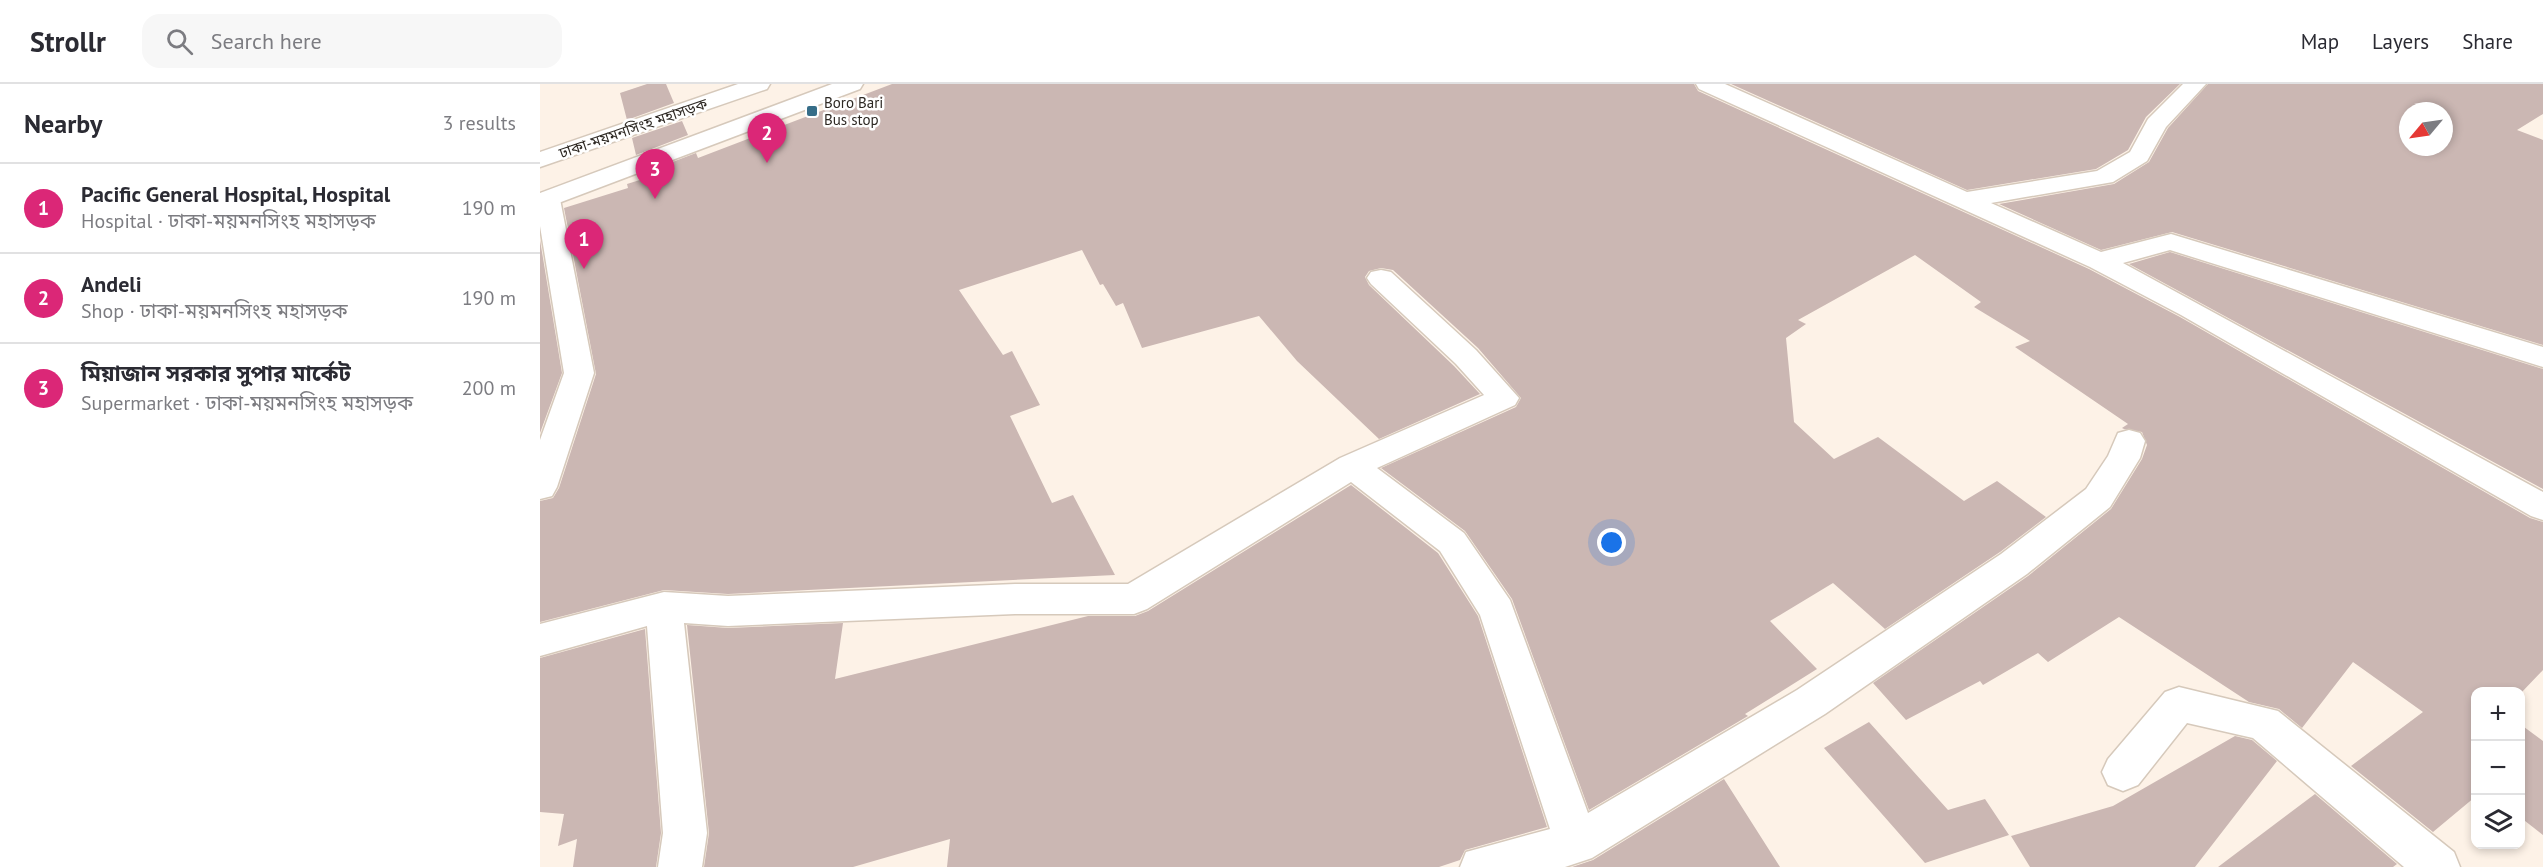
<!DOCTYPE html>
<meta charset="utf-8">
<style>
:root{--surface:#fff;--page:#f7f7f7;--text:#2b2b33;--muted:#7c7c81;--line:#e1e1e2;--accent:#db2777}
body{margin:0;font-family:"PT Sans","Noto Sans Bengali",sans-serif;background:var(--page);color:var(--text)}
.controls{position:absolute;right:18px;bottom:18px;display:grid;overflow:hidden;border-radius:12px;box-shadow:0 3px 9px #0003}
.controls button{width:54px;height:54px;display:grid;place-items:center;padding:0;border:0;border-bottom:2px solid var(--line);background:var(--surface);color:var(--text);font:30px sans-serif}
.compass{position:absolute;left:1859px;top:18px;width:54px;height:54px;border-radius:50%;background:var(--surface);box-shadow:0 3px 9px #0003;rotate:241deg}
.you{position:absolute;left:1072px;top:459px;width:21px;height:21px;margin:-15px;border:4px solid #fff;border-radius:50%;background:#1a73e8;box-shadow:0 0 0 9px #1a73e833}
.badge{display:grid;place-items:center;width:39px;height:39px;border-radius:50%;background:var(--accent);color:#fff;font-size:20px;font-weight:700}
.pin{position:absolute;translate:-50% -50px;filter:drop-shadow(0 2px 3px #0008)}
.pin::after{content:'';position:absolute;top:32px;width:21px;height:18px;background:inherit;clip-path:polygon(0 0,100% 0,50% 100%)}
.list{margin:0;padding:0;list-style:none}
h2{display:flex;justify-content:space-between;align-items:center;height:78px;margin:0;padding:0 24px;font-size:26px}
h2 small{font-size:20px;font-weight:400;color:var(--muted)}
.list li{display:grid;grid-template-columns:39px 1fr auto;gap:18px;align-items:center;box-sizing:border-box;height:90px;padding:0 24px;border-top:2px solid var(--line)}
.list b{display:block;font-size:22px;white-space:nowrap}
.list p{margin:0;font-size:20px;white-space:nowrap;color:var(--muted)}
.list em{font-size:20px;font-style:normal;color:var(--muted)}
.icon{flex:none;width:33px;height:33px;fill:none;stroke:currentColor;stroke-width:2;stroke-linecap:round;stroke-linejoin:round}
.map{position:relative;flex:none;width:2003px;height:783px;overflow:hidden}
header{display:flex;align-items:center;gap:36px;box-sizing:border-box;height:84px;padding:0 30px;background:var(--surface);border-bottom:2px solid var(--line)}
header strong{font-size:28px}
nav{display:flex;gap:33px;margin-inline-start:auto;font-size:21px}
.search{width:420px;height:54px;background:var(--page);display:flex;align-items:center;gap:15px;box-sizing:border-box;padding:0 21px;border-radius:18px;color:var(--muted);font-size:22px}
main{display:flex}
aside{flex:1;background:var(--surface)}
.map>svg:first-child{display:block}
.building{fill:#cbb7b3;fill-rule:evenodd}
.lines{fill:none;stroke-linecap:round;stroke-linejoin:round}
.minor-casing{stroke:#d6c9bb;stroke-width:3}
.trunk-casing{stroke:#d6c9bb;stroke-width:3}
.minor{fill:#fff;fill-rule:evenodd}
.trunk{fill:#fff;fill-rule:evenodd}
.poi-dot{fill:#366d88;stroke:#fff;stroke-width:2}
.labels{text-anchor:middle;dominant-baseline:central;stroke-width:5;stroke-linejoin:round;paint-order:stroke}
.far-poi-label{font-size:15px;fill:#2d2823;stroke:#fff;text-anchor:start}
.far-street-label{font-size:15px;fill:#2d2823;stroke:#fff}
</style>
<header>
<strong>Strollr</strong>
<div class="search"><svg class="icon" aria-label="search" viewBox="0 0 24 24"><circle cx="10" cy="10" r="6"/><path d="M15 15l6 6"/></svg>Search here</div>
<nav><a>Map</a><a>Layers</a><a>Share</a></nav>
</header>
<main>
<aside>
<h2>Nearby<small>3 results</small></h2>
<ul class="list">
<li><span class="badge">1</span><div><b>Pacific General Hospital, Hospital</b><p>Hospital · ঢাকা-ময়মনসিংহ মহাসড়ক</p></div><em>190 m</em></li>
<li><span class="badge">2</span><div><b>Andeli</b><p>Shop · ঢাকা-ময়মনসিংহ মহাসড়ক</p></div><em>190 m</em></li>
<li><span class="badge">3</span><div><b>মিয়াজান সরকার সুপার মার্কেট</b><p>Supermarket · ঢাকা-ময়মনসিংহ মহাসড়ক</p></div><em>200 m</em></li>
</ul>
</aside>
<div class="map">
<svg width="2003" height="783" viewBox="0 0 2003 783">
<rect width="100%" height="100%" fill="#fdf2e7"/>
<path class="building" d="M107,0H126L134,19L87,36L80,9Z
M352,0H1154L1158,7L1549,185L1640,233L1990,434L2003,438V586L1980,610V608H1935V713L1893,748L1811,682L1883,628L1813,578L1762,644L1739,625L1709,618L1579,533L1508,578L1498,569L1443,601L1440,597L1366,636L1333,599L1488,492L1571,425L1602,375L1607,361L1602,348L1584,345L1582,344L1588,340L1475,263L1490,257L1434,223L1441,218L1375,171L1258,236L1266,240L1246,254L1254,338L1294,375L1338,353L1424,417L1457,397L1506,433L1460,468L1345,545L1293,499L1230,537L1277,585L1205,630L1208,632L1049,726L972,515L925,447L841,384L976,323L981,314L938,264L853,186L841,184L829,187L825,193L829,201L914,282L940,310L839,355L757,277L719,232L602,264L583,219L576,222L563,200L560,201L542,166L419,206L463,271L472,267L500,321L470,332L512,419L533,411L575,491L188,510L124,506L0,538V417L13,414L19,404L56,290L24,124L88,104L87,100L103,95L101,90L156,69L158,74Z
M1191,0H1640L1606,33L1588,66L1556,85L1427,106Z
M1668,0H2003V30L1977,46L2003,56V261L1632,148L1561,166L1459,120L1574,100L1609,78L1628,44ZM1868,27H1904V63H1868Z
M142,37L148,51L96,71L92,54Z
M0,156L22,289L0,349Z
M1630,168L2003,285V405L1589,180Z
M811,401L898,469L938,532L1007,743L925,766L920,776L899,783H407L410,755L313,783H164L169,749L147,541L188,544L303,539L295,595L548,532H595L608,527Z
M105,545L121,749L116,783H33L37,755L18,762L24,730L0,728V574Z
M1329,638L1408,726L1445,715L1469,751L1385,779L1284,664Z
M1980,640L2003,657V751L1980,733Z
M1695,652L1712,656L1737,677L1655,783H1490L1471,752L1573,722Z
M1184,695L1240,783H1032L1053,776Z
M1775,710L1857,780L1853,783H1678Z"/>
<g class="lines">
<g class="minor-casing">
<path id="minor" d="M1156,0H1185L1427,108L1557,87L1590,68L1608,35L1643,0H1666L1626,43L1607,77L1573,98L1451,119L1561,168L1631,150L2003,263V283L1630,166L1583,179L2003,408V436L1991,432L1641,231L1550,183L1159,5Z
M8,108L17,110L20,115L54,289L17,403L12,412L0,415V356L24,289L0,142V110Z
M841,186L851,188L936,266L979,314L975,321L837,384L924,449L970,516L1048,729L1257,606L1461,470L1546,405L1568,372L1578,349L1589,346L1600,349L1605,357L1600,374L1570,423L1487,490L1285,630L1052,774L1025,783H920L926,768L1010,745L940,531L900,467L811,398L607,525L594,530H475L188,542L144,539L167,749L162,783H118L123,749L107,542L0,572V540L124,508L188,512L475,500H588L800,374L944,311L916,280L831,200L827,194L831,188Z
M1639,603L1738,627L1914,768L1920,783H1864L1713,654L1647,639L1598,701L1583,707L1568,701L1562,688L1568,675L1625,608Z"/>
</g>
<g class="trunk-casing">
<path id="trunk" d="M198,0H230L227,5L0,83V68Z
M292,0H323L320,5L0,126V109Z"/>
</g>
<use href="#minor" class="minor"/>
<use href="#trunk" class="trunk"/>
</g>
<rect class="poi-dot" x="266" y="21" width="12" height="12" rx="3"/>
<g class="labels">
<g class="far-poi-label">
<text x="284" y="18">Boro Bari<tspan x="284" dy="17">Bus stop</tspan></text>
</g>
<g class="far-street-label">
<text transform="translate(93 44) rotate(-19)">ঢাকা-ময়মনসিংহ মহাসড়ক</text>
</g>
</g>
</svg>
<div class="controls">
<button>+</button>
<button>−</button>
<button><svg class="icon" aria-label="layers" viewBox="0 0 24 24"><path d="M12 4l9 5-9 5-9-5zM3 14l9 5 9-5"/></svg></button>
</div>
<svg class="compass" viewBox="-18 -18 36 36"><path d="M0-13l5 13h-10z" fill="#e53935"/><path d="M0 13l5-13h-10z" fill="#7c7c81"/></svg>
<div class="you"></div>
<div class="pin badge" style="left:44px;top:185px">1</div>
<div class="pin badge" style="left:227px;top:79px">2</div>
<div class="pin badge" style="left:115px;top:115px">3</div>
</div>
</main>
